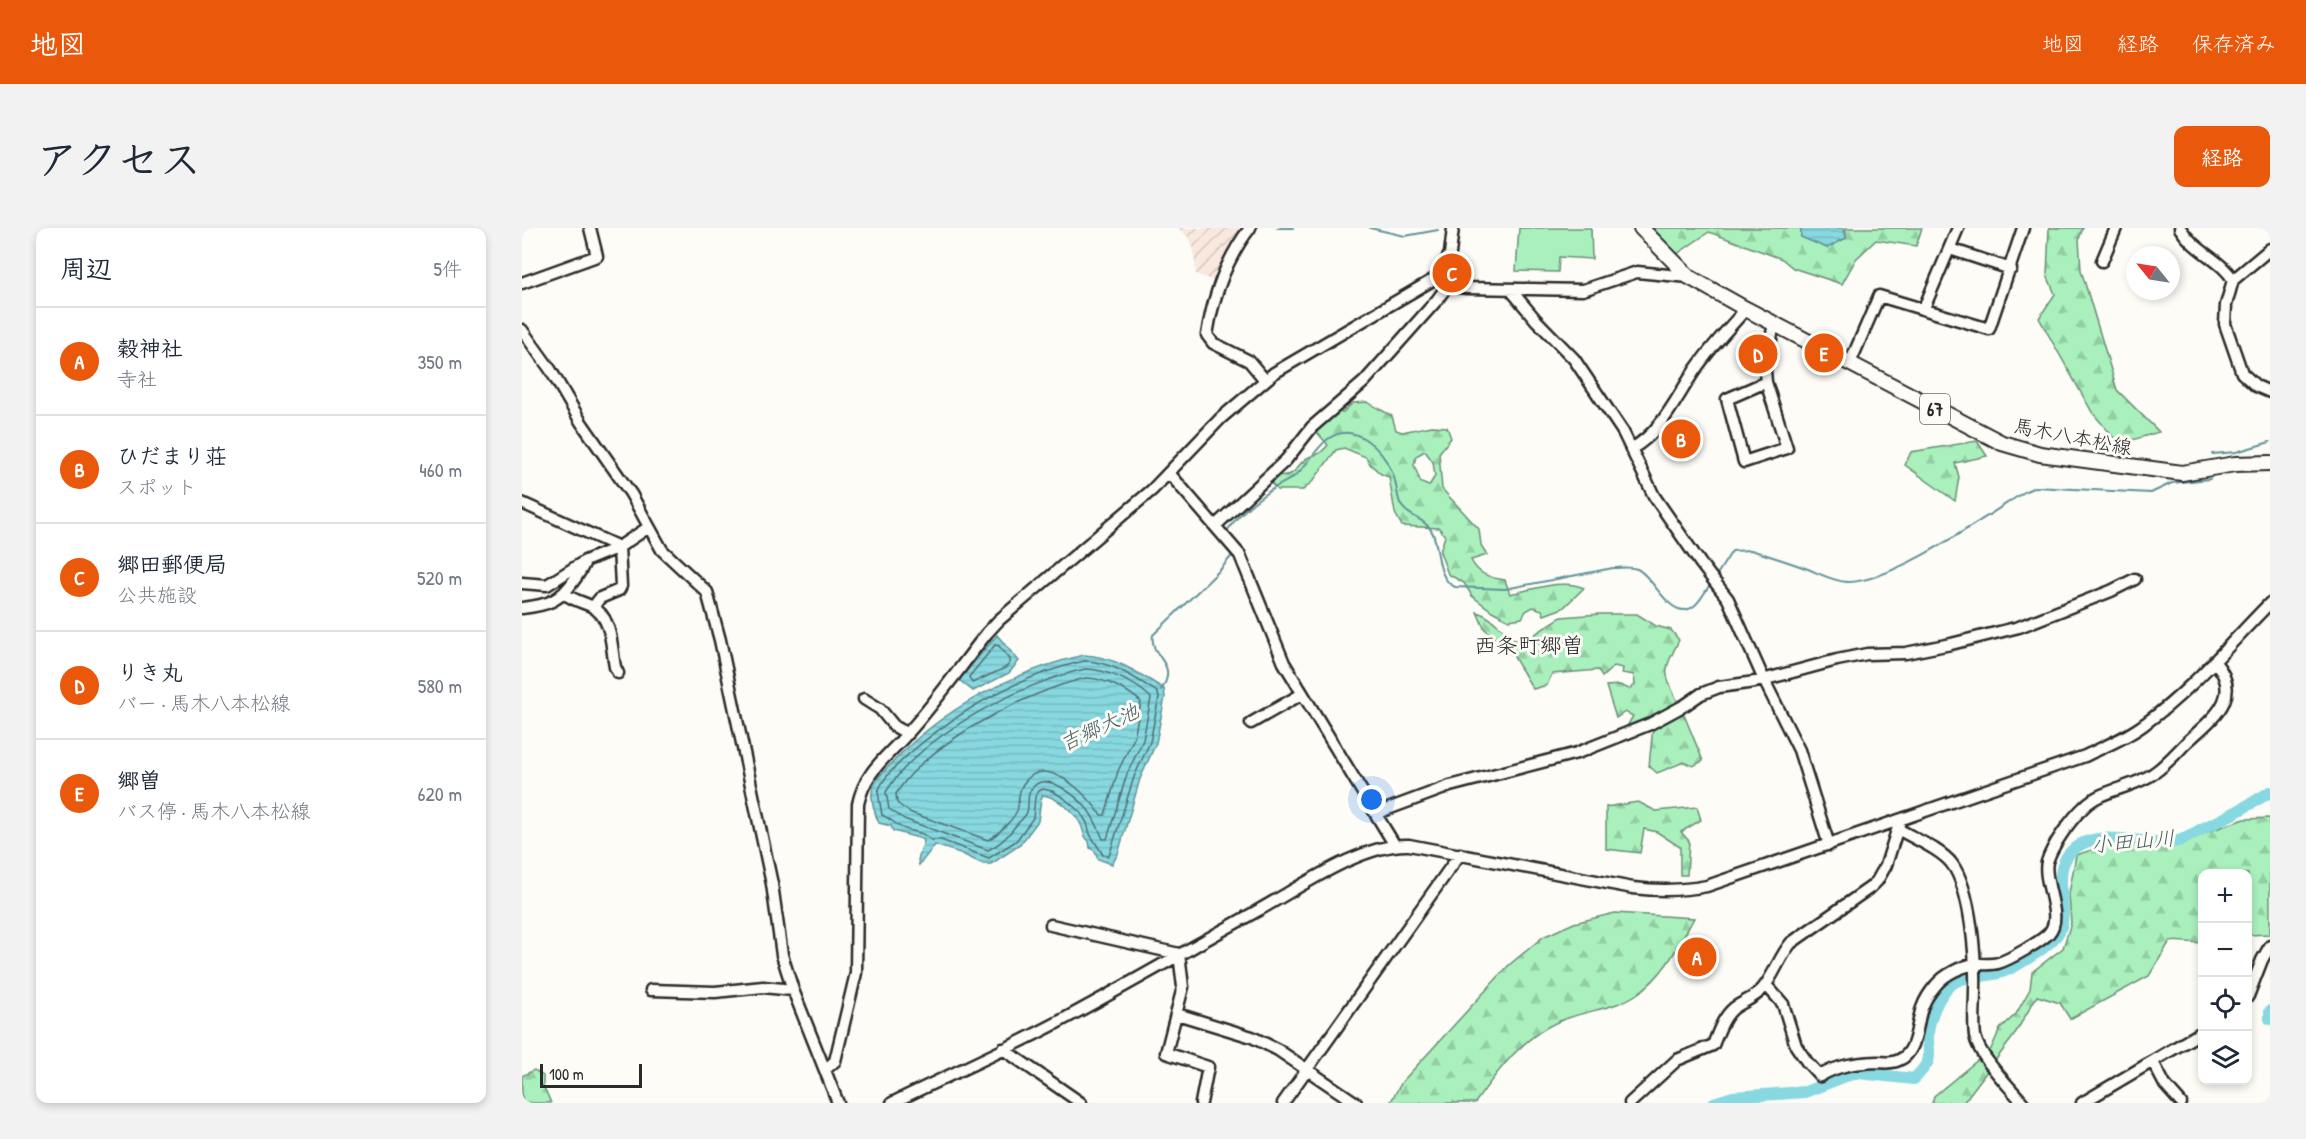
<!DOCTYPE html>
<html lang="ja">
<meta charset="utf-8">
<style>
:root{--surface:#fff;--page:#f2f2f3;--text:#1f2937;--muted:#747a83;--line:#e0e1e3;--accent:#ea580c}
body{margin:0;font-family:"Patrick Hand","Klee One",sans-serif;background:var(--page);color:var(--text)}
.controls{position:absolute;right:18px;bottom:18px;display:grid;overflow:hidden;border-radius:12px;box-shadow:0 3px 9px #0003}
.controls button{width:54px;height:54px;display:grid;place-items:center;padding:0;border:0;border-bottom:2px solid var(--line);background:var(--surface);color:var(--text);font:30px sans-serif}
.compass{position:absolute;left:1604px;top:18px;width:54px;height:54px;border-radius:50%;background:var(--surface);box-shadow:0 3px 9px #0003;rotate:300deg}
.scale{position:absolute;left:18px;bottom:15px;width:102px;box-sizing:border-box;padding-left:6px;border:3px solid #2b2b2b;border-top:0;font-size:16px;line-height:21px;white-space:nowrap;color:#2b2b2b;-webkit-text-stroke:4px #fdfcf7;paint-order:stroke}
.you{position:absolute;left:850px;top:572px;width:21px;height:21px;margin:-15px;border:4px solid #fff;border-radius:50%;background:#1a73e8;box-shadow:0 0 0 9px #1a73e833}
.badge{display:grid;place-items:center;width:39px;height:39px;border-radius:50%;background:var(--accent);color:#fff;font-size:20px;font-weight:700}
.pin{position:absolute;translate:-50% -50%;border:3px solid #fff;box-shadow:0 2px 6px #0006}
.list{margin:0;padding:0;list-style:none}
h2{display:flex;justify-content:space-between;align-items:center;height:78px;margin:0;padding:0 24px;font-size:26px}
h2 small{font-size:20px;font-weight:400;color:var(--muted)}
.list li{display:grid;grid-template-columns:39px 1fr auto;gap:18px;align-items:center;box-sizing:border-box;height:108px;padding:0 24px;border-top:2px solid var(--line)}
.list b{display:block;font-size:22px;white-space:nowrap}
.list p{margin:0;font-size:20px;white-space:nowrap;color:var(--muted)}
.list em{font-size:20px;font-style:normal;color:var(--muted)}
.icon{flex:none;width:33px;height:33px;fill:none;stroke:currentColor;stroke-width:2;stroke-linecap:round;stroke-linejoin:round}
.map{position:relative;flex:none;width:1748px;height:875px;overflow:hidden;border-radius:12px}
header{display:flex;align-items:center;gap:36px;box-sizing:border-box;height:84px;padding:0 30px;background:var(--accent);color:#fff}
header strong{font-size:28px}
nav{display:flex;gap:33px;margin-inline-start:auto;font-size:21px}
.intro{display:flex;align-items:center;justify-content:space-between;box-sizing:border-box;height:144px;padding:0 36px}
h1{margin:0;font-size:42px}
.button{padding:15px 27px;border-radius:12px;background:var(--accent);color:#fff;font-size:21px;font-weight:700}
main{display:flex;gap:36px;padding:0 36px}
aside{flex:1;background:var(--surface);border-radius:12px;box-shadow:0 3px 9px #0003}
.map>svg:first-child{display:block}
.industrial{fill:url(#industrial-furrows)}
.green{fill:#a9f0bc;stroke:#6a8e74;stroke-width:1.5}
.forest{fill:url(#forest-firs);stroke:#6a8e74;stroke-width:1.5;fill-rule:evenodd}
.water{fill:url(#water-rules);stroke:#629398;stroke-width:1.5}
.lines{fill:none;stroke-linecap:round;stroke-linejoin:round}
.shore{stroke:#507073;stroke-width:1.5}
.stream{stroke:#629398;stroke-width:2}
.river{stroke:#87d8e0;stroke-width:12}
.minor-casing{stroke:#2b2b2b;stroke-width:15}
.major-casing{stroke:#2b2b2b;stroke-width:18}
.minor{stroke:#fdfcf7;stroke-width:10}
.major{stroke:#fdfcf7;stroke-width:14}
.labels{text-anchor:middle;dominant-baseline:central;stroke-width:6;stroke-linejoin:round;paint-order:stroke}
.shield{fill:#fdfcf7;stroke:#6a6a68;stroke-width:1.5}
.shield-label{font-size:18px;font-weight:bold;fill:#2b2b2b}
.street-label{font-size:20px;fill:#2b2b2b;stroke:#fdfcf7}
.water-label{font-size:21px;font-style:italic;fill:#475f61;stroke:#fdfcf7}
.quarter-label{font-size:22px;fill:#2b2b2b;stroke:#fdfcf7}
</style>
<header>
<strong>地図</strong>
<nav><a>地図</a><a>経路</a><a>保存済み</a></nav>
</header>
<div class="intro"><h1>アクセス</h1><a class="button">経路</a></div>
<main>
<aside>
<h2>周辺<small>5件</small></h2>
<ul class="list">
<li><span class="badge">A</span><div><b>穀神社</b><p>寺社</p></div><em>350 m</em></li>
<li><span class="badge">B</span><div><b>ひだまり荘</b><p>スポット</p></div><em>460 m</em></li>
<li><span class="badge">C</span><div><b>郷田郵便局</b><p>公共施設</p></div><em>520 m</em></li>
<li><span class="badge">D</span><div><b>りき丸</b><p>バー · 馬木八本松線</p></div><em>580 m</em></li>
<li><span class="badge">E</span><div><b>郷曽</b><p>バス停 · 馬木八本松線</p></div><em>620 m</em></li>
</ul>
</aside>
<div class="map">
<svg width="1748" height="875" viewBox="0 0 1748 875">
<defs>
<pattern id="industrial-furrows" width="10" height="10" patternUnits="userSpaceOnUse" patternTransform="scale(1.5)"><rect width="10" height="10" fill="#f9e8de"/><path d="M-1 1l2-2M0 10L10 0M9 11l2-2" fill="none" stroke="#d6c7bf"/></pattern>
<pattern id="forest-firs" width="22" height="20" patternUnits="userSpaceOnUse" patternTransform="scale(1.5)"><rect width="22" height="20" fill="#a9f0bc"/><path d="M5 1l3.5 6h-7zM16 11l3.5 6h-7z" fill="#92cea2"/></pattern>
<pattern id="water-rules" width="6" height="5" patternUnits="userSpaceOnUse" patternTransform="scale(1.5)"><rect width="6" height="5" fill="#87d8e0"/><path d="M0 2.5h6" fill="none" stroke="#75bac0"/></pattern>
</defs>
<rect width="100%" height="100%" fill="#fdfcf7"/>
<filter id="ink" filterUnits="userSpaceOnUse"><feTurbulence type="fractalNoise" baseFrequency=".0167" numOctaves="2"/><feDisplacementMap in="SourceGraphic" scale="12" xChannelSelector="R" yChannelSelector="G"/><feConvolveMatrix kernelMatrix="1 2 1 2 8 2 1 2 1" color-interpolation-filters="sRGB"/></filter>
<g filter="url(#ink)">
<path class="industrial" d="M656,0H734L717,25L702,57L674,46L671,19L667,10Z"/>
<path class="green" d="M997,0H1069L1070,31L1037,29L1036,44L994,43Z"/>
<path class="forest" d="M1128,0H1279V9L1305,20L1324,10V0H1400L1394,18L1354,12L1334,31L1320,56L1271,40L1260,31L1187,4L1155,26Z
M1527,0H1561L1557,11L1559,42L1595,162L1637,204L1597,216L1570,184L1517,90L1533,66L1525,47Z
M845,174L870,188L874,202L880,204L910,198L925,199L929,210L917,225L920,261L957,301L959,317L965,327L949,332C956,347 969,350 983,352L988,366C1010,362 1041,350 1062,360L1041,380L1022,387L1020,382L1011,379L1004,383L1000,390L987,392L970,383L950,368L942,355L926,346L918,324L923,308L917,300L880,298L873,285L867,249L859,246L848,236L844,229L822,220L814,222L791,253L781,262H755L749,255L752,247C777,250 771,239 785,230C796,224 795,230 806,217L793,202L811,185L821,184L831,175ZM903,223L911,234L913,248L907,258L899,255L892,237L894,228Z
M1455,213L1465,228L1433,235L1437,249L1433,273L1383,237L1389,224Z
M955,384C976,390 985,414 1007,417L1013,406L1039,389L1078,386H1115L1134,398L1149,402L1157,412C1140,447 1141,441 1157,477L1125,494L1104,500L1111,488L1103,484L1094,490L1084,458L1098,457L1107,461L1113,457L1112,447L1100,445L1101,440L1092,438L1080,449L1076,442L1030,446L1025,457L1011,461L992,429L962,400Z
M1160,482L1181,533L1171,538L1162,534L1135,545L1127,538L1131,499Z
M1116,574L1134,583L1175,579L1179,592L1159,604L1167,613L1165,647H1158V619L1135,604L1122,601L1118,625L1084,621V579Z
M1748,590V706L1726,707V646H1680V715L1648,713L1627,748L1548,791L1538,775L1515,768L1491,809L1441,875H1410L1412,868L1469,821L1478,801L1494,786L1508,761L1510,744L1541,720L1549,695L1547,666L1554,627L1588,616L1646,618L1722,591Z
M1093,685L1172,690C1157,717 1142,748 1115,766C1095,780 1068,782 1046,790C1005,803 976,842 953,875H868L880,854L987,737L1021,709L1052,695Z
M12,842L21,848V857L29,875H0V848Z"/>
<path class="water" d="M1279,0H1322L1324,10L1305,20L1279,9Z
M475,407L497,433L487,445L451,463L437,452Z
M562,427C591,428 617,445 642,461L643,469L634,515L618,551L596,626L590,636L576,631L573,623L568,620L567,613C561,609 562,603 559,597C553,584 535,569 521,567L519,571L516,593L498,617L469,636H461L438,625L413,617L397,637L396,632L402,613L400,611L371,603L369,598L357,595C353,587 349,573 350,564C351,553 364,541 371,534C420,481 492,443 562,427Z"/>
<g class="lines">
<path class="shore" d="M473,417L477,418L488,431V435L483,440L450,455L447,449Z
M562,433C589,433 613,450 635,464L637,469L628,514L612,549L587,628L581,627L568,606L565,595L559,585L542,570L530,563L521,561L517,563L513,569L511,590L494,613L467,630L419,612H409C400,602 387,605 377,598C371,594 367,590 360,587L356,564C361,549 376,536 388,525C438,482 497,448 562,433Z
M563,441C584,441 615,455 629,470L621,512L605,546L585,611H581C577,601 572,590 566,582C557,570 526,544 512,558C503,566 508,575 505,584C504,588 499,592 496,595C485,608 483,613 466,622L382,591L367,581L364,564C399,507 499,455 563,441Z
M564,450C582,450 606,462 619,474L612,510L596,543L583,587H579C566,567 523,523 501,556C496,564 497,570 496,579C495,589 475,607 466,612L387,584L375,575L374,566C405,515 506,463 564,450Z"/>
<path class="stream" d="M755,0H771
M848,0L883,8L916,2
M1690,226L1714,224L1748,214
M706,306L705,303C716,286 732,273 749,262C758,256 768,253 776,245C787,235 794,220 806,211C832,192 860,221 870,244C875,254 874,265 878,275C884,289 905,290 911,306C918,323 914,350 933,359L983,361L1091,340C1099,340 1107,338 1115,341C1132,348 1149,396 1172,378C1178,374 1184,362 1189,355
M1194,348L1210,323L1229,322C1248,328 1267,334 1286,341C1298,346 1311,353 1325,354C1370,355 1464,288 1504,263L1513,259L1629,265L1650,255L1688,251
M639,462C658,434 627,430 631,407L698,342L712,325"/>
<path class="river" d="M1748,783V791
M1192,875L1211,869L1283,864L1324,848L1337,845L1392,851C1397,846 1403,840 1406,833C1409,825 1405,814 1406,806C1407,791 1415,771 1425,760C1440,744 1462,751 1480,744C1494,739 1528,718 1536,705C1551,680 1524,643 1553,620C1580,599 1627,620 1656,613C1664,610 1673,605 1680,601C1704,590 1726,578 1748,564"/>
<g class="minor-casing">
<path id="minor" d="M728,0C704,31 691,69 685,107L691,115L727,133L743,152
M1658,0C1673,24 1700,32 1711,52
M1428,21L1489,41
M1748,21L1711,52L1704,77L1703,96L1720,145L1734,158L1748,164
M1580,33L1594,0
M0,55L75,28L68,0
M920,55L925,58L945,60L1061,62L1115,44L1167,49
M988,61L1014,92L1052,131L1101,204L1132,268L1179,336L1206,371L1242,452L1277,522L1307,617
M1402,80L1436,0
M0,102L28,141L59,194L109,266L140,322L185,364L198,412L250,656L260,727L271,762L316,875
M1328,135L1357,68L1467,101L1501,0
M1244,154L1265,220L1222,234L1205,171Z
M1244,154L1243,143L1252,95
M1109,221C1140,204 1154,170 1173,142C1188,120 1206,101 1224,81
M647,245L718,327L762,435L872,616
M0,275L97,319
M693,298L764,232L790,199L842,154L915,72L925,58
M0,355L25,357L63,333L97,319L127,299
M43,366C51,372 60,374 69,378C91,389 89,419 93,439L96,445
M71,379L78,370L97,362L99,358L97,319
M0,380C27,377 38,373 53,351C57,345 61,340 63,333
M342,471L358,481L372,498L386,506
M729,495L780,466
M855,585L928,558L1055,525L1128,496L1163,477L1179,466L1197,459L1233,454L1315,432L1345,426L1384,425L1429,416L1497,399L1589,363L1613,351
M1376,601C1391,610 1420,622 1430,636C1449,662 1454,729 1453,762C1453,777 1451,794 1453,808C1457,829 1487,858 1501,875
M529,697L657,726L661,759L644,825L686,839L679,875
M1244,757L1261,776L1274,818L1285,834L1298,848C1316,837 1334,835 1355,834C1362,834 1370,836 1377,832C1396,824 1394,796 1400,780C1403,771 1408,764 1414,757C1423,746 1440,738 1454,736C1461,736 1469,737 1476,735C1487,732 1520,713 1527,705C1542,689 1520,653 1525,634C1530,617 1550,590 1563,578C1580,561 1612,560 1632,545C1644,537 1655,524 1665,514C1691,490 1723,468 1692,433
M129,762L193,764L241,759L271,762
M1726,768L1740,732L1748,718
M655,786L730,809L756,822L834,875
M481,821L559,875
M1631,834L1643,857L1659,875
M304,841L313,833L334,745L336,576C343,543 364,530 385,506C414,474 439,438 465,405L477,392L630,262L699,190L752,145L914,50L928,26L931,0
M370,875C423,849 477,825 529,798C599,761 667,721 735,683C777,660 840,615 887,617L1111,660C1137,663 1160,663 1185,658L1563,528C1584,518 1606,509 1624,495C1671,461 1708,415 1748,375
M761,875L938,626
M1108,875L1155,832L1191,817C1196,805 1201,789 1212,780C1222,773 1235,769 1242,759C1253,745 1258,728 1269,715L1349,659L1355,653L1364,637L1378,593
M1560,875L1680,804"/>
</g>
<g class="major-casing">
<path id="major" d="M1119,0L1167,49L1224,81L1480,215L1518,226L1660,245L1713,236L1748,235"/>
</g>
<use href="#minor" class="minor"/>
<use href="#major" class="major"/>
</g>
</g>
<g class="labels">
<rect class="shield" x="1398" y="166" width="30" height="30" rx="4.5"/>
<g class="shield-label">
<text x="1413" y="181">67</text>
</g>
<g class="street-label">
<text transform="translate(1551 208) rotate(11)">馬木八本松線</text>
</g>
<g class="water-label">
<text transform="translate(577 499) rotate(-25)">吉郷大池</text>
<text transform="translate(1611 613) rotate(-5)">小田山川</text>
</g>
<g class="quarter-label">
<text x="1007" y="417">西条町郷曽</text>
</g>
</g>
</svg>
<div class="controls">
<button>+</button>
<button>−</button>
<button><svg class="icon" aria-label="locate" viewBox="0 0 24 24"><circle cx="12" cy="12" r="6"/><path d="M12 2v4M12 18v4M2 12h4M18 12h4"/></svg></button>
<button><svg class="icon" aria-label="layers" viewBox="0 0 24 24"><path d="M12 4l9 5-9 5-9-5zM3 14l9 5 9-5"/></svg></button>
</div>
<svg class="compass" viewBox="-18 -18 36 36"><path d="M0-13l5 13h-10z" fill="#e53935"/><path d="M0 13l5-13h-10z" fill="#747a83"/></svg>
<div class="scale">100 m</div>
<div class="you"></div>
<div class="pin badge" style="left:1175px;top:729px">A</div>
<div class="pin badge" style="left:1159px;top:211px">B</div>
<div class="pin badge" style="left:930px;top:45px">C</div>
<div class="pin badge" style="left:1236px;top:126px">D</div>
<div class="pin badge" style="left:1302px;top:125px">E</div>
</div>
</main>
